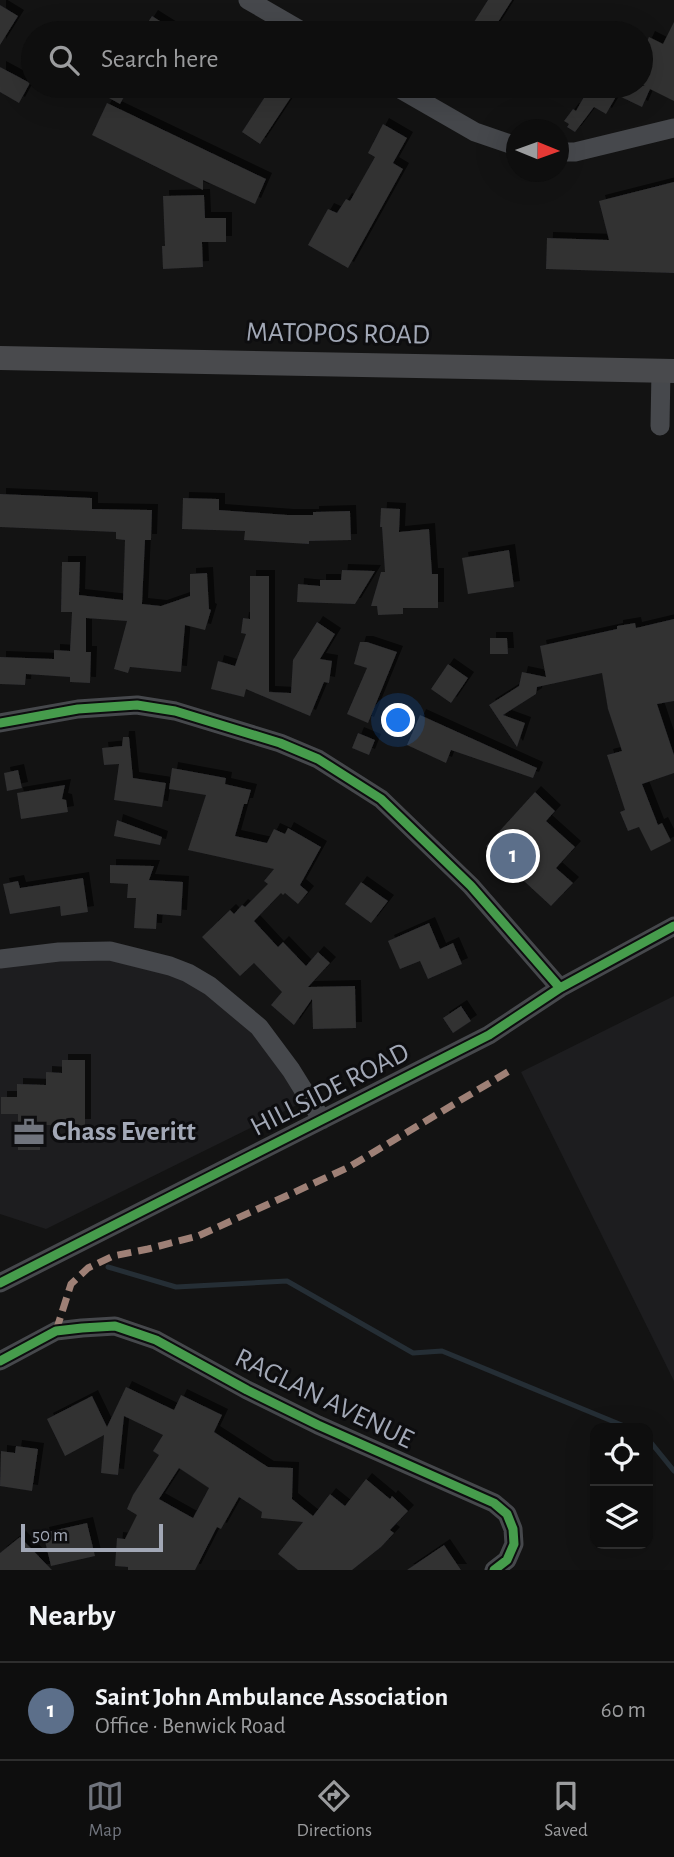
<!DOCTYPE html>
<meta charset="utf-8">
<style>
:root{--surface:#0e0e0e;--page:#1c1c1c;--text:#f1f3f6;--muted:#9b9c9e;--line:#2e2e2e;--accent:#70747d}
body{margin:0;font-family:"Alegreya Sans",sans-serif;background:var(--page);color:var(--text)}
.controls{position:absolute;right:21px;bottom:21px;display:grid;overflow:hidden;border-radius:14px;box-shadow:0 7px 28px #0002}
.controls button{width:63px;height:63px;display:grid;place-items:center;padding:0;border:0;border-bottom:2px solid var(--line);background:var(--surface);color:var(--text);font:35px sans-serif}
.compass{position:absolute;left:506px;top:119px;width:63px;height:63px;border-radius:50%;background:var(--surface);box-shadow:0 7px 28px #0002;rotate:91deg}
.scale{position:absolute;left:21px;bottom:18px;width:142px;box-sizing:border-box;padding-left:7px;border:4px solid #a2a8b6;border-top:0;font-size:19px;line-height:24px;white-space:nowrap;color:#a2a8b6;-webkit-text-stroke:5px #0d0d0f;paint-order:stroke}
.you{position:absolute;left:399px;top:721px;width:24px;height:24px;margin:-18px;border:5px solid #fff;border-radius:50%;background:#1a73e8;box-shadow:0 0 0 10px #1a73e833}
.badge{display:grid;place-items:center;width:46px;height:46px;border-radius:50%;background:var(--accent);color:#fff;font-size:23px;font-weight:700}
.pin{position:absolute;translate:-50% -50%;border:4px solid #fff;box-shadow:0 2px 7px #0006}
.list{margin:0;padding:0;list-style:none}
h2{display:flex;justify-content:space-between;align-items:center;height:91px;margin:0;padding:0 28px;font-size:30px}
h2 small{font-size:23px;font-weight:400;color:var(--muted)}
.list li{display:grid;grid-template-columns:46px 1fr auto;gap:21px;align-items:center;box-sizing:border-box;height:98px;padding:0 28px;border-top:2px solid var(--line)}
.list b{display:block;font-size:26px;white-space:nowrap}
.list p{margin:0;font-size:23px;white-space:nowrap;color:var(--muted)}
.list em{font-size:23px;font-style:normal;color:var(--muted)}
.icon{flex:none;width:38px;height:38px;fill:none;stroke:currentColor;stroke-width:2;stroke-linecap:round;stroke-linejoin:round}
.map{position:relative;flex:none;width:674px;height:1570px;overflow:hidden}
.search{position:absolute;background:var(--surface);box-shadow:0 7px 28px #0002;left:21px;right:21px;top:21px;height:77px;display:flex;align-items:center;gap:18px;box-sizing:border-box;padding:0 24px;border-radius:38px;color:var(--muted);font-size:26px}
.sheet{height:189px;background:var(--surface)}
nav{display:flex;justify-content:space-around;align-items:center;box-sizing:border-box;height:98px;border-top:2px solid var(--line);background:var(--surface);font-size:19px;color:var(--muted)}
nav a{display:grid;justify-items:center;gap:4px}
nav .on{color:var(--accent)}
.map>svg:first-child{display:block}
.built{fill:#1d1d1f}
.lines{fill:none;stroke-linecap:round;stroke-linejoin:round}
.stream{stroke:#252e35;stroke-width:5}
.building{fill:#313133;fill-rule:evenodd;filter:url(#shadow)}
.minor{stroke:#46484c;stroke-width:19}
.major{stroke:#494a4d;stroke-width:24}
.quiet{stroke:#9e8076;stroke-width:7;stroke-dasharray:14 7;stroke-linecap:butt}
.cycleway-casing{stroke:#0d0d0f;stroke-width:13}
.cycleway{stroke:#469c4c;stroke-width:9}
.labels{text-anchor:middle;dominant-baseline:central;stroke-width:6;stroke-linejoin:round;paint-order:stroke}
.street-label{font-size:28px;fill:#a2a8b6;stroke:#0d0d0f}
.poi-label{font-size:28px;font-weight:bold;fill:#a2a8b6;stroke:#0d0d0f;text-anchor:start}
</style>
<div class="map">
<svg width="674" height="1570" viewBox="0 0 674 1570">
<defs>
<filter id="shadow"><feDropShadow dx="6" dy="-6" stdDeviation="0" flood-color="#0009"/></filter>
</defs>
<rect width="100%" height="100%" fill="#131313"/>
<path class="built" d="M110,957L159,969L207,992L257,1033L303,1102L46,1229L0,1214V965Z
M674,996V1381L521,1072Z"/>
<g class="lines">
<path class="stream" d="M108,1267L176,1287L287,1281L413,1353L442,1351L629,1428
M648,1439L674,1471"/>
</g>
<path class="building" d="M488,0H512L491,33H467Z
M0,5L18,16L0,45Z
M152,16L179,33H141Z
M674,22V101L650,89L642,107L617,95L606,114L594,107L575,132L567,127L569,124L564,121L573,109L576,111L590,86H645L641,84V54L649,37L663,44Z
M0,67L30,83L19,103L0,92Z
M87,86H130L120,104Z
M272,86H281L293,94L260,144L242,132Z
M107,103L266,179L255,204L203,180V190L92,135Z
M383,124L407,138L393,163L403,169L348,268L308,245L328,209L337,213L346,199L350,201L375,157L368,153Z
M674,182V273L546,269L547,238L609,240L599,201Z
M204,195L205,218H226V242H202L203,267L163,269L162,246H165L163,196Z
M0,494L92,498V509L152,510L151,540H145L142,604L161,606L190,596V574L207,573L209,609L211,610L205,630L185,625L181,672L130,667L128,673L114,669L127,621L86,618V652H91L90,683L70,682V677L26,674L25,685L0,684V657L54,659V650L70,651L72,612H61L62,562H80L79,595L123,600L125,540L116,539V532L0,527Z
M183,498L219,499V510L288,515H313V512L350,511L351,540L309,541V544L244,540L245,531L182,529Z
M381,508L400,509L399,532L429,529L432,574H438V608H403V614L378,615L377,606H371L381,572H385L382,527H380Z
M509,550L514,587L468,594L462,558Z
M342,570L375,571L355,604L297,602L298,584L320,586V580H341Z
M250,576H269V692L291,693L293,660L317,622L335,634L320,659L332,661L329,683L324,682L310,716L246,689L244,697L211,689L218,661L235,666L246,634L241,633L243,618L250,619Z
M674,619V701L657,704L674,755V773L642,784L658,825L662,823L671,841L651,851L639,827L628,831L620,812L625,810L607,755L622,751L608,709L602,673L537,687L536,694L503,715L525,723L517,747L489,705L519,686L522,672L546,677L540,646L617,629V626L635,623L636,628Z
M490,638H507L508,654H490Z
M360,642H367L397,652L368,723L347,714L367,668L354,664Z
M448,664L468,678L451,703L431,689Z
M420,715L537,768L533,778L451,750L446,763L407,745Z
M358,733L375,740L369,755L352,748Z
M123,737H129L133,778L166,783L162,807L114,800L119,764L104,765L102,748L122,746Z
M172,768L226,778L225,784L251,790L247,804H244L235,836L267,843L274,829L285,834L288,828L321,847L300,885L308,892L298,904L285,893L283,895L281,893L254,921L278,947L283,942L306,966L318,952L330,963L308,987L355,986L356,1028L313,1029L312,999L294,1025L271,1005L282,992L254,963L240,976L202,937L230,910L234,914L242,905L245,907L268,884L264,881L274,869L188,850L206,795L169,789Z
M18,770L22,788L7,791L4,773Z
M65,785L62,799L66,800L68,812L21,819L17,793Z
M535,792L555,811L546,821L575,847L556,868L573,883L551,906L486,846Z
M117,820L162,837L160,845L114,836Z
M110,865L154,866L149,880L183,882L181,916L157,914L156,929L134,928L136,898H127L128,884L110,883Z
M83,878L88,912L61,916L60,906L10,914L3,884L18,881L20,888Z
M361,882L388,901L371,923L345,904Z
M429,923L440,949L453,943L462,964L428,979L420,961L400,969L388,941Z
M461,1006L471,1021L453,1033L443,1018Z
M62,1060H85V1125H40V1150H18V1114H1V1097H17V1084L46,1085V1072L62,1073Z
M126,1387L174,1410L181,1395L222,1415L214,1432L268,1467L293,1468L292,1499L313,1516L330,1494L345,1506L366,1479L390,1499L392,1496L408,1511L390,1530L394,1533L381,1547L352,1570H298L278,1554L303,1522L261,1518L262,1512L239,1497L221,1529L217,1527L195,1570H128V1567L115,1566L117,1538L125,1539L137,1515L127,1509L133,1495L159,1455L153,1451L163,1435L124,1416L118,1475L101,1473L104,1435L65,1456L47,1419L92,1396L107,1427ZM179,1468L209,1488L193,1518L159,1499Z
M16,1446L38,1449L32,1491L0,1486L1,1451L15,1453Z
M87,1523L95,1556L51,1566L43,1533Z
M20,1537L52,1570H0V1553Z
M444,1545L461,1570H407Z"/>
<g class="lines">
<path class="minor" d="M248,0L305,33
M395,86L475,132L516,146
M558,152H575L674,128
M660,426L661,370
M0,723L78,709L137,705L175,711L280,743L318,759L381,799L471,886L560,988
M0,959L59,952L110,951L170,966L188,973L210,986L259,1027L291,1070L322,1120
M0,1283L489,1035L560,988L674,926
M0,1361L56,1331L82,1328L115,1326L156,1340L247,1390L318,1425L494,1503L507,1514L513,1529L514,1544L507,1560L494,1570"/>
<path class="major" d="M0,358L674,371"/>
<path class="quiet" d="M56,1331L71,1284L88,1268L113,1256L148,1249L198,1236L284,1197L349,1167L511,1070"/>
<g class="cycleway-casing">
<path id="cycleway" d="M0,723L78,709L137,705L175,711L280,743L318,759L381,799L471,886L560,988
M0,1283L489,1035L560,988L674,926
M0,1361L56,1331L82,1328L115,1326L156,1340L247,1390L318,1425L494,1503L507,1514L513,1529L514,1544L507,1560L494,1570"/>
</g>
<use href="#cycleway" class="cycleway"/>
</g>
<defs>
<g id="office-bare" transform="scale(2.415)"><path d="M-6-3h4V-5.5h4V-3h4V5H-6ZM-1-4.5V-3h2v-1.5ZM-6 0V1H6V0Z" fill="#70747d" stroke="#0d0d0f" stroke-width="2.5" paint-order="stroke"/></g>
</defs>
<g fill-rule="evenodd">
<use href="#office-bare" x="29" y="1132"/>
</g>
<g class="labels">
<g class="street-label">
<text transform="translate(338 334) rotate(1)">MATOPOS ROAD</text>
<text transform="translate(330 1090) rotate(-27)">HILLSIDE ROAD</text>
<text transform="translate(324 1399) rotate(26)">RAGLAN AVENUE</text>
</g>
<g class="poi-label">
<text x="52" y="1132">Chass Everitt</text>
</g>
</g>
</svg>
<div class="controls">
<button><svg class="icon" aria-label="locate" viewBox="0 0 24 24"><circle cx="12" cy="12" r="6"/><path d="M12 2v4M12 18v4M2 12h4M18 12h4"/></svg></button>
<button><svg class="icon" aria-label="layers" viewBox="0 0 24 24"><path d="M12 4l9 5-9 5-9-5zM3 14l9 5 9-5"/></svg></button>
</div>
<svg class="compass" viewBox="-18 -18 36 36"><path d="M0-13l5 13h-10z" fill="#e53935"/><path d="M0 13l5-13h-10z" fill="#9b9c9e"/></svg>
<div class="scale">50 m</div>
<div class="you"></div>
<div class="pin badge" style="left:513px;top:856px;background:#5c6f8a">1</div>
<div class="search"><svg class="icon" aria-label="search" viewBox="0 0 24 24"><circle cx="10" cy="10" r="6"/><path d="M15 15l6 6"/></svg>Search here</div>
</div>
<section class="sheet">
<h2>Nearby<small></small></h2>
<ul class="list">
<li><span class="badge" style="background:#5c6f8a">1</span><div><b>Saint John Ambulance Association</b><p>Office · Benwick Road</p></div><em>60 m</em></li>
</ul>
</section>
<nav>
<a class="on"><svg class="icon" aria-label="map" viewBox="0 0 24 24"><path d="M3 6l6-2 6 2 6-2v14l-6 2-6-2-6 2zM9 4v14M15 6v14"/></svg>Map</a>
<a><svg class="icon" aria-label="directions" viewBox="0 0 24 24"><path d="M12 3l9 9-9 9-9-9zM9 14v-3h6M13 9l2 2-2 2"/></svg>Directions</a>
<a><svg class="icon" aria-label="saved" viewBox="0 0 24 24"><path d="M7 4h10v16l-5-4-5 4z"/></svg>Saved</a>
</nav>
